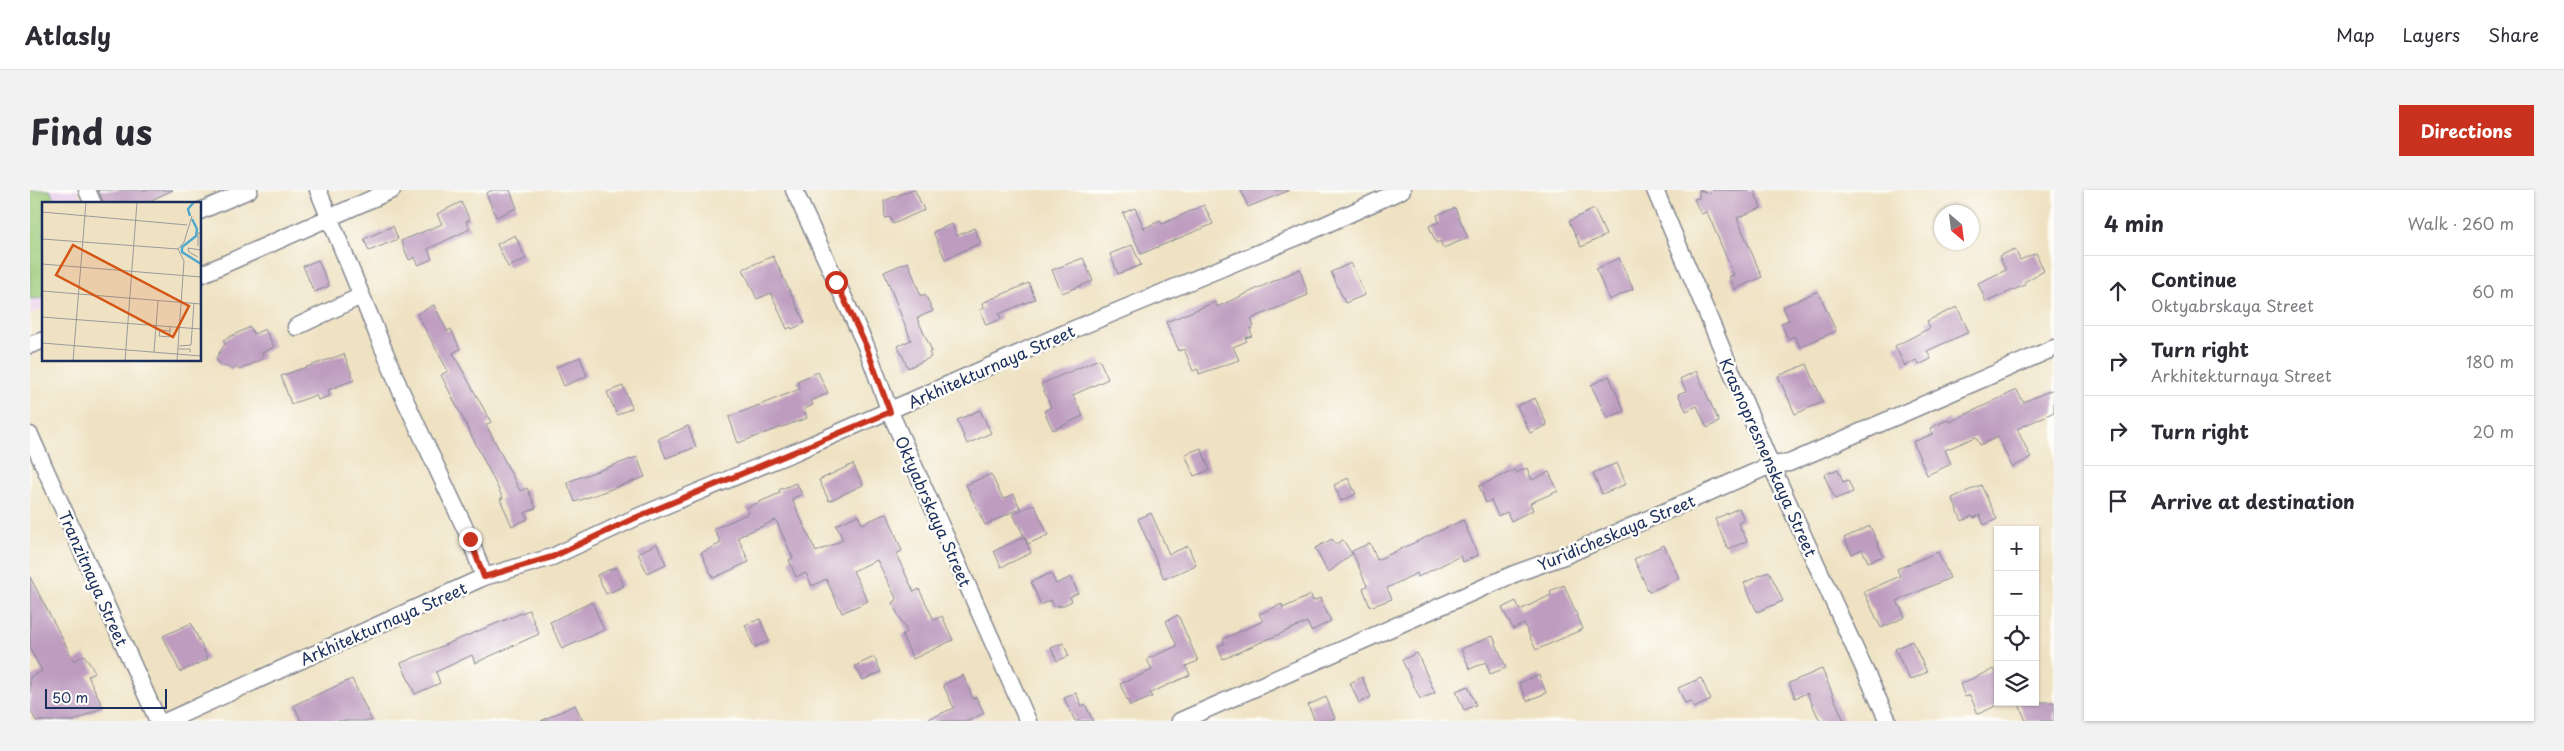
<!DOCTYPE html>
<meta charset="utf-8">
<style>
:root{--surface:#fff;--page:#f2f2f3;--text:#2b2b33;--muted:#7c7c81;--line:#e1e1e2;--accent:#c8321e}
body{margin:0;font-family:"Playpen Sans",sans-serif;background:var(--page);color:var(--text)}
.controls{position:absolute;right:15px;bottom:15px;display:grid;overflow:hidden;border-radius:0px;box-shadow:0 1px 4px #0004}
.controls button{width:45px;height:45px;display:grid;place-items:center;padding:0;border:0;border-bottom:1px solid var(--line);background:var(--surface);color:var(--text);font:25px sans-serif}
.compass{position:absolute;left:1904px;top:15px;width:45px;height:45px;border-radius:50%;background:var(--surface);box-shadow:0 1px 4px #0004;rotate:152deg}
.scale{position:absolute;left:15px;bottom:12px;width:122px;box-sizing:border-box;padding-left:5px;border:2px solid #1b2f5e;border-top:0;font-size:14px;line-height:18px;white-space:nowrap;color:#1b2f5e;-webkit-text-stroke:4px #fdfcf7;paint-order:stroke}
.stop{position:absolute;width:15px;height:15px;margin:-11px;border:4px solid #c8321e;border-radius:50%;background:#fff}
.stop.end{background:#c8321e;border-color:#fff;box-shadow:0 1px 5px #0008}
.list{margin:0;padding:0;list-style:none}
h2{display:flex;justify-content:space-between;align-items:center;height:65px;margin:0;padding:0 20px;font-size:21px}
h2 small{font-size:16px;font-weight:400;color:var(--muted)}
.list li{display:grid;grid-template-columns:32px 1fr auto;gap:15px;align-items:center;box-sizing:border-box;height:70px;padding:0 20px;border-top:1px solid var(--line)}
.list b{display:block;font-size:19px;white-space:nowrap}
.list p{margin:0;font-size:16px;white-space:nowrap;color:var(--muted)}
.list em{font-size:16px;font-style:normal;color:var(--muted)}
.icon{flex:none;width:28px;height:28px;fill:none;stroke:currentColor;stroke-width:2;stroke-linecap:round;stroke-linejoin:round}
.map{position:relative;flex:none;width:2024px;height:531px;overflow:hidden;border-radius:0px}
header{display:flex;align-items:center;gap:30px;box-sizing:border-box;height:70px;padding:0 25px;background:var(--surface);border-bottom:1px solid var(--line)}
header strong{font-size:24px}
nav{display:flex;gap:28px;margin-inline-start:auto;font-size:18px}
.intro{display:flex;align-items:center;justify-content:space-between;box-sizing:border-box;height:120px;padding:0 30px}
h1{margin:0;font-size:35px}
.button{padding:12px 22px;border-radius:0px;background:var(--accent);color:#fff;font-size:18px;font-weight:700}
main{display:flex;gap:30px;padding:0 30px}
aside{flex:1;background:var(--surface);border-radius:0px;box-shadow:0 1px 4px #0004}
.map>svg:first-child{display:block}
.built{fill:#ead1ed}
.green{fill:#9bca79;stroke:#5b7c6c}
.building{fill:#be9cc0}
.lines{fill:none;stroke-linecap:round;stroke-linejoin:round}
.minor-casing{stroke:#858890;stroke-width:19}
.minor{stroke:#fff;stroke-width:16}
.route{stroke:#c8321e;stroke-width:6}
.labels{text-anchor:middle;dominant-baseline:central;stroke-width:5;stroke-linejoin:round;paint-order:stroke}
.street-label{font-size:16px;fill:#1b2f5e;stroke:#fdfcf7}
.inset-river{fill:none;stroke:#51a9ce;stroke-width:2.5}
.inset-road{fill:none;stroke:#9a9a9b;stroke-width:1}
.view{fill:#d45514;fill-opacity:0.15;stroke:#d45514;stroke-width:2.5}
.inset-edge{fill:none;stroke:#1b2f5e;stroke-width:2.5}
</style>
<header>
<strong>Atlasly</strong>
<nav><a>Map</a><a>Layers</a><a>Share</a></nav>
</header>
<div class="intro"><h1>Find us</h1><a class="button">Directions</a></div>
<main>
<div class="map">
<svg width="2024" height="531" viewBox="0 0 2024 531">
<rect width="100%" height="100%" fill="#fdfcf7"/>
<filter id="ink" filterUnits="userSpaceOnUse"><feTurbulence type="fractalNoise" baseFrequency=".02" numOctaves="2"/><feDisplacementMap in="SourceGraphic" scale="10" xChannelSelector="R" yChannelSelector="G"/><feConvolveMatrix kernelMatrix="1 2 1 2 8 2 1 2 1" color-interpolation-filters="sRGB"/></filter>
<filter id="wash" filterUnits="userSpaceOnUse"><feTurbulence type="fractalNoise" baseFrequency=".0096" numOctaves="4" result="noise"/><feDisplacementMap in="SourceGraphic" scale="20" xChannelSelector="R" yChannelSelector="G"/><feGaussianBlur stdDeviation="1.12" result="paint"/><feColorMatrix in="noise" values="0 0 0 0 0 0 0 0 0 0 0 0 0 0 0 0 0 1.4 0 .05"/><feComposite in="paint" operator="in"/></filter>
<g filter="url(#wash)">
<rect width="100%" height="100%" fill="#efe2c3"/>
<path class="built" d="M0,0H47L53,14H14V118L0,124Z"/>
<path class="green" d="M0,0H20L26,14H14V108L0,109Z"/>
<g id="blocks">
<path class="building" d="M68,0H143L113,14H74Z
M463,0H480L487,18L466,27L456,3Z
M881,0H885L894,20L863,34L860,27L855,28L854,11Z
M1211,0H1258V1L1218,17Z
M1669,0L1679,3L1684,0H1724L1731,18L1707,28L1732,87L1705,99L1699,87L1704,85L1677,22L1671,24L1664,9L1669,8Z
M431,12L440,30L436,31L440,39L398,59L402,69L388,75L385,67L379,70L371,51L412,34L407,24Z
M1174,15L1183,34L1111,64L1093,23L1105,18L1114,38L1130,31L1132,34Z
M1425,18L1438,48L1413,58L1410,51L1406,53L1399,36L1409,32L1407,25Z
M1564,19L1576,45L1551,57L1539,31Z
M922,34L927,46L944,38L951,53L915,69L903,42Z
M363,36L368,49L339,61L334,49Z
M485,45L496,69L478,77L467,54Z
M1102,55L1111,75L1088,84L1080,64Z
M1985,59L1990,70L2006,63L2014,81L1994,92L1995,95L1956,112L1948,93L1976,80L1969,66Z
M743,66L775,133L762,139L761,137L757,139L741,103L727,109L713,79Z
M1053,68L1063,91L1032,103L1022,80Z
M1589,68L1603,99L1579,110L1566,79Z
M288,70L299,96L284,102L273,76Z
M878,72L891,106L895,104L903,121L887,128L902,161L899,162L901,167L878,178L868,156L881,150L854,82Z
M1321,73L1335,105L1315,113L1301,82Z
M1270,79L1278,105L1221,129L1224,136L1220,139L1222,146L1215,148L1217,151L1203,157L1209,170L1169,184L1168,179L1163,181L1154,159L1149,161L1136,132L1185,112L1187,117Z
M999,93L1005,109L969,124L971,129L956,135L950,120L954,118L952,113Z
M1788,101L1806,141L1770,157L1764,146L1758,149L1751,133L1759,130L1753,117Z
M404,115L417,141L421,139L430,159L423,163L461,232L456,235L461,244L490,301L497,298L506,318L495,323L498,329L482,336L470,309L473,308L411,185L418,181L387,124Z
M1927,117L1939,142L1897,161L1901,169L1889,175L1886,170L1875,176L1865,156L1900,138L1897,131Z
M220,137L224,144L235,139L244,157L232,163L234,168L209,180L207,176L200,180L199,177L190,175L186,168L195,154L193,150Z
M314,164L324,190L298,200L300,206L288,210L286,205L261,214L251,186Z
M550,167L557,186L534,196L526,177Z
M1069,169L1078,189L1043,205L1053,226L1023,240L1014,221L1021,217L1011,194Z
M1777,174L1793,212L1765,224L1748,186Z
M1666,181L1689,232L1677,238L1667,216L1656,221L1648,204L1656,201L1650,189Z
M788,182L798,203L781,211L783,215L774,219L777,228L708,253L699,227L770,199L767,191Z
M1579,186L1594,221L1577,228L1561,195Z
M593,196L602,218L587,225L577,202Z
M2024,199V222L1987,239L2001,268L1982,277L1968,247L1950,255L1946,247L1915,260L1921,274L1897,285L1883,252L1903,244L1900,238L1919,229L1920,232L1987,200L1993,212Z
M1505,208L1517,235L1500,243L1487,216Z
M950,220L961,243L937,254L927,230Z
M658,236L666,257L636,268L628,249Z
M1171,258L1180,280L1164,286L1155,264Z
M607,267L615,287L545,312L537,292Z
M1587,273L1596,294L1572,304L1563,283Z
M823,274L833,295L799,311L789,290Z
M1497,278L1502,290L1519,282L1528,301L1500,313L1503,320L1481,331L1477,322L1468,326L1461,310L1456,313L1449,296L1485,280L1486,283Z
M1808,279L1813,292L1818,290L1823,302L1805,309L1794,285Z
M961,284L973,309L984,304L990,318L955,335L936,295Z
M1318,288L1326,304L1311,311L1304,295Z
M766,293L772,304L762,309L786,362L813,350L806,335L828,325L832,334L857,323L872,361L866,364L884,402L889,399L904,430L912,426L923,450L883,469L872,445L877,442L862,413L867,410L847,370L823,381L838,411L812,423L796,389L782,396L776,383L766,387L759,370L763,368L746,330L708,347L719,372L683,388L671,363L691,353L684,339L719,323L716,318L750,303L749,300Z
M1951,295L1967,329L1954,335L1950,325L1944,328L1942,326L1932,331L1922,308Z
M1004,314L1018,345L998,354L983,324Z
M1709,318L1714,330L1708,333L1717,351L1698,359L1685,329Z
M1121,323L1139,364L1158,356L1166,375L1134,389L1108,329Z
M1433,330L1448,365L1433,372L1430,366L1388,387L1387,383L1357,398L1362,409L1340,417L1333,398L1337,396L1322,361L1340,353L1347,370Z
M1840,336L1853,366L1838,372L1832,359L1822,364L1814,348Z
M994,347L1001,363L971,377L964,361Z
M1302,349L1306,354L1313,350L1322,364L1298,383L1285,358Z
M627,354L636,374L617,383L608,363Z
M1634,355L1649,388L1619,402L1604,369Z
M1908,362L1920,388L1867,411L1875,427L1851,438L1834,402L1870,386L1867,379Z
M586,377L594,396L576,404L567,385Z
M1739,381L1753,411L1727,422L1714,393Z
M1021,383L1026,394L1041,387L1048,403L1040,407L1042,411L1030,417V415L1024,417L1021,410L1011,415L1001,392Z
M0,387L44,471L54,465L65,482L58,486L73,517L44,531H6L0,519V487L12,481L0,459Z
M1534,395L1553,439L1506,460L1494,434L1483,439L1472,418L1486,411L1490,420L1521,405L1520,401Z
M1281,405L1283,411L1290,408L1301,431L1281,441L1277,432L1193,469L1188,456L1195,453L1193,449L1233,431L1229,424L1252,414L1253,418Z
M562,412L574,440L532,459L520,432Z
M499,420L509,444L445,473L442,465L406,482L410,493L385,504L371,473Z
M1148,425L1168,471L1156,476L1160,485L1120,503L1122,507L1100,516L1090,494L1122,480L1117,469L1147,456L1136,431Z
M730,429L739,451L724,457L715,435Z
M161,433L178,469L150,482L133,446Z
M1463,446L1476,478L1460,484L1456,472L1440,479L1431,459Z
M1882,451L1897,482L1880,490L1865,459Z
M1033,453L1039,466L1027,471L1021,458Z
M1387,463L1405,503L1390,509L1372,470Z
M844,467L851,482L833,490L825,476Z
M1792,479L1814,531H1790L1777,503L1765,508L1759,493Z
M1964,479L1968,488V515L1948,524L1940,505L1935,507L1930,494Z
M933,485L943,509L946,507L954,523L938,531H894L924,518L913,495Z
M1509,485L1516,503L1497,511L1489,493Z
M1332,487L1341,507L1329,513L1320,493Z
M1671,488L1681,510L1664,518L1661,511L1655,513L1648,498Z
M322,489L342,531H271L264,515Z
M1438,496L1446,515L1434,520L1426,501Z
M1046,503L1052,516L1055,514L1063,531H1045L1034,508Z
M1296,507L1305,528L1297,531H1285L1278,515Z
M1988,512H2024V531H1996Z
M545,515L553,531H511Z"/>
</g>
</g>
<g filter="url(#ink)">
<use href="#blocks" fill-opacity="0" stroke="#858890" stroke-width="1"/>
<g class="lines">
<g class="minor-casing">
<path id="minor" d="M57,0L63,14
M288,0L370,199L440,349L454,387
M764,0L836,156L860,222L998,531
M1625,0L1741,275L1858,531
M170,21L219,0
M170,85L362,0
M266,137L331,106
M0,155L14,150
M0,245L128,531
M137,531L454,387L522,367L605,328L767,261L1042,140L1279,42L1372,0
M1150,531L1484,384L1534,366L1741,275L1759,273L2024,158"/>
</g>
<use href="#minor" class="minor"/>
</g>
</g>
<g class="lines" filter="url(#ink)">
<path class="route" d="M440,349L454,387L522,367L605,328L860,222L836,156L806,92"/>
</g>
<g class="labels">
<g class="street-label">
<text transform="translate(961 176) rotate(-24)">Arkhitekturnaya Street</text>
<text transform="translate(1739 267) rotate(66)">Krasnopresnenskaya Street</text>
<text transform="translate(904 321) rotate(66)">Oktyabrskaya Street</text>
<text transform="translate(1586 342) rotate(-23)">Yuridicheskaya Street</text>
<text transform="translate(64 388) rotate(66)">Tranzitnaya Street</text>
<text transform="translate(353 433) rotate(-24)">Arkhitekturnaya Street</text>
</g>
</g>
<g transform="translate(12 12)">
<rect width="159" height="159" fill="#efe2c3"/>
<path class="inset-river" d="M148,14L146,7L152,0M150,17L155,27L154,34L140,45V50L159,62"/>
<path class="inset-road" d="M0,10L145,23M0,37L136,47M156,44V31H159M156,55L147,50L146,46L159,48M0,62L159,75M0,89L159,102M0,115L159,127M128,129L118,128L117,134L127,135L128,129V125M0,141L159,154M137,144L149,143L152,101M136,147H148V150M112,150L116,99M31,159L44,0M83,159L95,0M135,159L142,59L136,47L142,40L150,14"/>
<path class="view" d="M31,43L147,104L131,135L14,73Z"/>
<rect width="159" height="159" class="inset-edge"/>
</g>
</svg>
<div class="controls">
<button>+</button>
<button>−</button>
<button><svg class="icon" aria-label="locate" viewBox="0 0 24 24"><circle cx="12" cy="12" r="6"/><path d="M12 2v4M12 18v4M2 12h4M18 12h4"/></svg></button>
<button><svg class="icon" aria-label="layers" viewBox="0 0 24 24"><path d="M12 4l9 5-9 5-9-5zM3 14l9 5 9-5"/></svg></button>
</div>
<svg class="compass" viewBox="-18 -18 36 36"><path d="M0-13l5 13h-10z" fill="#e53935"/><path d="M0 13l5-13h-10z" fill="#7c7c81"/></svg>
<div class="scale">50 m</div>
<div class="stop" style="left:806px;top:92px"></div>
<div class="stop end" style="left:440px;top:349px"></div>
</div>
<aside>
<h2>4 min<small>Walk · 260 m</small></h2>
<ul class="list">
<li><svg class="icon" aria-label="ahead" viewBox="0 0 24 24"><path d="M12 20V5M6 11l6-6 6 6"/></svg><div><b>Continue</b><p>Oktyabrskaya Street</p></div><em>60 m</em></li>
<li><svg class="icon" aria-label="right" viewBox="0 0 24 24"><path d="M7 20v-9h11M14 6l5 5-5 5"/></svg><div><b>Turn right</b><p>Arkhitekturnaya Street</p></div><em>180 m</em></li>
<li><svg class="icon" aria-label="right" viewBox="0 0 24 24"><path d="M7 20v-9h11M14 6l5 5-5 5"/></svg><div><b>Turn right</b></div><em>20 m</em></li>
<li><svg class="icon" aria-label="arrive" viewBox="0 0 24 24"><path d="M6 21V4h12l-3 4 3 4H6"/></svg><div><b>Arrive at destination</b></div></li>
</ul>
</aside>
</main>
